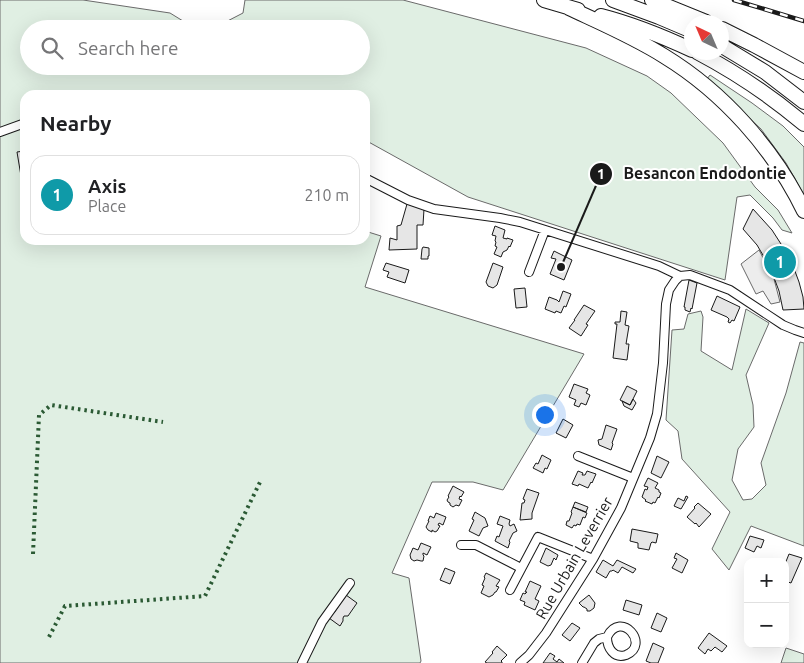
<!DOCTYPE html>
<meta charset="utf-8">
<style>
:root{--surface:#fff;--page:#f2f2f2;--text:#202124;--muted:#757577;--line:#e0e0e0;--accent:#b45309}
body{margin:0;font-family:Ubuntu,sans-serif;background:var(--page);color:var(--text)}
.controls{position:absolute;right:15px;bottom:15px;display:grid;overflow:hidden;border-radius:10px;box-shadow:0 5px 20px #0002}
.controls button{width:45px;height:45px;display:grid;place-items:center;padding:0;border:0;border-bottom:1px solid var(--line);background:var(--surface);color:var(--text);font:25px sans-serif}
.compass{position:absolute;left:684px;top:15px;width:45px;height:45px;border-radius:50%;background:var(--surface);box-shadow:0 5px 20px #0002;rotate:316deg}
.you{position:absolute;left:544px;top:414px;width:18px;height:18px;margin:-12px;border:4px solid #fff;border-radius:50%;background:#1a73e8;box-shadow:0 0 0 8px #1a73e833}
.badge{display:grid;place-items:center;width:32px;height:32px;border-radius:50%;background:var(--accent);color:#fff;font-size:16px;font-weight:700}
.pin{position:absolute;translate:-50% -50%;border:2px solid #fff;box-shadow:0 1px 5px #0006}
.list{margin:0;padding:0;list-style:none}
h2{display:flex;justify-content:space-between;align-items:center;height:65px;margin:0;padding:0 20px;font-size:21px}
h2 small{font-size:16px;font-weight:400;color:var(--muted)}
.list li{display:grid;grid-template-columns:32px 1fr auto;gap:15px;align-items:center;box-sizing:border-box;height:80px;margin:0 10px 10px;padding:0 10px;border:1px solid var(--line);border-radius:15px}
.list b{display:block;font-size:19px;white-space:nowrap}
.list p{margin:0;font-size:16px;white-space:nowrap;color:var(--muted)}
.list em{font-size:16px;font-style:normal;color:var(--muted)}
.icon{flex:none;width:28px;height:28px;fill:none;stroke:currentColor;stroke-width:2;stroke-linecap:round;stroke-linejoin:round}
.map{position:relative;flex:none;width:804px;height:663px;overflow:hidden}
.search{position:absolute;background:var(--surface);box-shadow:0 5px 20px #0002;left:20px;top:20px;width:350px;height:55px;display:flex;align-items:center;gap:12px;box-sizing:border-box;padding:0 18px;border-radius:28px;color:var(--muted);font-size:19px}
.panel{position:absolute;background:var(--surface);box-shadow:0 5px 20px #0002;left:20px;top:90px;width:350px;height:155px;border-radius:15px}
.map>svg:first-child{display:block}
.green{fill:#e0efe3;stroke:#6a6a6a}
.parking{fill:#ededed;stroke:#6a6a6a}
.building{fill:#e6e6e6;stroke:#1a1a1a}
.lines{fill:none;stroke-linecap:round;stroke-linejoin:round}
.minor-casing{stroke:#1a1a1a;stroke-width:10}
.trunk-casing{stroke:#1a1a1a;stroke-width:16}
.minor{stroke:#fff;stroke-width:8}
.trunk{stroke:#fff;stroke-width:14}
.rail-casing{stroke:#1a1a1a;stroke-width:4.5}
.rail{stroke:#fff;stroke-width:2.5;stroke-dasharray:8;stroke-linecap:butt}
.hedge{stroke:#2b5a34;stroke-width:4;stroke-dasharray:2.5 4;stroke-linecap:butt}
.labels{text-anchor:middle;dominant-baseline:central;stroke-width:4;stroke-linejoin:round;paint-order:stroke}
.street-label{font-size:15px;fill:#1a1a1a;stroke:#fff}
.leader{fill:none;stroke:#1a1a1a;stroke-width:2}
.callout-dot{fill:#1a1a1a;stroke:#fff;stroke-width:2}
.mark-label{font-size:15px;text-anchor:middle;font-weight:bold;fill:#fff}
.callout-label{font-size:16px;text-anchor:middle;font-weight:bold;fill:#1a1a1a;stroke:#fff;stroke-width:4;stroke-linejoin:round;paint-order:stroke}
</style>
<div class="map">
<svg width="804" height="663" viewBox="0 0 804 663">
<rect width="100%" height="100%" fill="#fff"/>
<path class="green" d="M0,0H83L170,13L196,29H29V66H361V29H212L243,13L245,0H403L586,48L647,76L671,93L723,143L755,187L778,210L792,233L782,230L773,218L750,195L737,197L725,280L468,197L365,140V95H25V240H365V231L381,236L365,287L584,354L503,490L473,482H432L392,573L409,578L421,661L420,663H0Z
M710,75L752,103L783,126L804,147V195L786,163L761,129L707,79Z
M746,309L769,323L746,375L753,405L754,427L738,449L732,480L743,500L752,499L766,485L761,463L786,393L800,342L804,343V546L751,526L729,570L712,549L730,512L682,459L678,431L666,420L672,330L684,329L688,314L701,311L703,317L701,351L732,370Z
M786,648L804,654V663H781Z"/>
<path class="parking" d="M759,250L774,279L780,302L771,304L763,291L756,294L741,264Z"/>
<path class="building" d="M24,151L25,156V182H22L17,152Z
M407,204L424,209L423,225H417V249L389,250L390,238L397,240V226L401,225Z
M753,209L772,230L790,258L799,282L803,297L804,309L783,310L779,291L770,267L757,245L743,229Z
M495,226L505,230L503,238L507,239V238L513,240L510,247L509,246L507,250L503,252L501,257L494,254L497,247L495,246L496,242L495,241L496,236L492,235Z
M423,247L429,248V256H428V259H421L422,249Z
M554,251L572,260L564,280L550,274L556,259L551,258Z
M386,263L409,270L405,283L387,277L389,272L383,270Z
M493,263L503,267L497,285L493,288L488,286L486,282Z
M689,280L697,283L692,309L691,308L690,312L685,310V307H684Z
M525,288L527,307L516,308L514,289Z
M563,291L571,294L566,307L564,306L561,313L556,311L555,313L545,309L549,297L557,300L559,302Z
M717,296L740,307L734,321L732,320L730,323L728,322L729,319L727,317L711,310Z
M584,305L595,311L586,324L588,325L581,336L569,328L575,320H574Z
M621,311L627,312L625,325L629,326L626,344H629L627,360L613,358L617,324H615V322H620Z
M574,384L588,389L586,393L590,395L586,405L581,403L579,407L574,405L576,400L569,397Z
M627,386L637,391L630,405L620,400Z
M633,399L636,403L632,410L624,406L622,401L630,405Z
M563,419L573,425L566,438L556,433Z
M606,425L617,429L612,443L613,444L611,450L599,445L598,440L602,439Z
M542,455L551,460L547,469L545,468L543,473L533,468L536,463L538,464Z
M657,456L669,462L661,478L651,473Z
M578,471L583,473L582,475H585L587,471L596,474L592,483L591,482L588,488L579,484L578,486L572,484Z
M648,478L658,483L655,488L659,490V492L661,493L659,498L658,497L655,503L653,502L652,504L645,501L646,500L642,497L645,489L647,490L648,487L644,486Z
M453,486L464,492L461,497L460,496L459,499L462,500L459,506L456,505L453,507L450,505V503L448,502L447,500L449,497L448,496Z
M527,489L539,493L532,513V519L520,520L522,503H524L525,500L523,499Z
M686,496L688,497L681,509L674,506L678,498L684,501Z
M575,502L588,507L586,512L573,507Z
M698,503L711,514L699,527L696,523L695,524L687,517L695,508L694,507Z
M573,507L587,513L585,518L583,517L580,525L577,524L576,526L574,525L572,528L566,525L567,521H569L572,513L571,512Z
M475,512L485,518L488,526L483,528L479,536L469,531L474,520L472,519Z
M436,513L446,517L443,525L439,523L438,525L440,526L437,531L435,532L432,530V532L428,530L426,527L429,521H428L430,516L434,518Z
M500,516L510,520L509,524L510,526L514,524L517,531L513,533L509,541L510,542L508,548L495,541L497,536L499,537L503,526L497,524Z
M632,529L658,534L656,543L652,542L651,543L649,550L638,548V543L630,541Z
M750,536L764,540L761,548L757,546L754,552L745,548Z
M421,543L431,547L427,555L423,553V555L424,556L423,561H421L417,560L414,561L411,559L410,555L413,548L418,550Z
M546,548L558,555L556,560L554,558L551,565L548,566L540,562Z
M676,553L688,560L682,573L672,568L677,559L674,558Z
M789,554L802,558L791,583L785,581V564Z
M603,560L613,566L617,560L636,569L633,573L622,567L618,573L613,570L612,571H610L606,578L596,572Z
M445,568L455,572L450,584L440,580Z
M486,573L500,580L496,586L499,587L496,592H495L493,595L489,597L481,593L484,586L482,585L485,578L484,577Z
M530,581L541,586L535,599L539,601L535,610L524,605L525,602L520,600L523,593L525,594L527,592H525Z
M346,595L357,603L348,616H344L343,618V621L340,626L329,618L333,613H334Z
M589,595L595,603L594,608L590,611H587V609L584,607H583L579,603Z
M626,600L642,605L639,615L623,610Z
M657,613L667,618L661,632L651,628Z
M572,623L580,628L570,641L562,635Z
M709,633L727,646L722,652L715,647L711,651L708,649L705,654L698,648Z
M653,643L664,648L658,663H651L646,661Z
M497,646L507,655L501,661L502,662V663H487L485,662L493,653L492,652Z
M550,653L555,656L553,659L557,662L559,659L564,663H543Z"/>
<g class="lines">
<g class="minor-casing">
<path id="minor" d="M0,132L25,123
M365,178L408,200L434,209L500,218L520,222L659,266L680,276
M529,272L545,230
M578,456L633,478
M461,545H476L521,568
M510,590L538,537L593,559
M302,663L322,622L350,583
M520,663L529,655L546,633L593,559L621,508L650,438L657,414L663,363L666,304L669,290L675,281L680,276L690,275L730,290L783,325L795,330L804,333
M582,663L594,643L599,639L607,637C621,609 651,645 626,655C614,659 607,648 607,637"/>
</g>
<g class="trunk-casing">
<path id="trunk" d="M544,0L578,10
M613,0L659,17L692,31
M652,0L706,22
M569,8C601,23 634,37 664,56C723,92 774,149 804,211
M601,16C632,24 662,36 692,50
M722,29L754,45L804,72
M722,46L765,72L804,102
M697,52C735,72 771,96 804,124"/>
</g>
<use href="#minor" class="minor"/>
<use href="#trunk" class="trunk"/>
<g class="rail-casing">
<path id="rail" d="M734,0L804,21"/>
</g>
<use href="#rail" class="rail"/>
<path class="hedge" d="M33,554L39,415L51,405L163,422
M49,637L65,606L205,596L261,480"/>
</g>
<g class="labels">
<g class="street-label">
<text transform="translate(574 558) rotate(-60)">Rue Urbain Leverrier</text>
</g>
</g>
<path class="leader" d="M561 267L601 174"/>
<g class="callout-dot">
<circle cx="561" cy="267" r="5"/>
<circle cx="601" cy="174" r="12"/>
</g>
<g class="mark-label">
<text x="601" y="179">1</text>
</g>
<g class="callout-label">
<text x="705" y="179">Besancon Endodontie</text>
</g>
</svg>
<div class="controls">
<button>+</button>
<button>−</button>
</div>
<svg class="compass" viewBox="-18 -18 36 36"><path d="M0-13l5 13h-10z" fill="#e53935"/><path d="M0 13l5-13h-10z" fill="#757577"/></svg>
<div class="you"></div>
<div class="pin badge" style="left:780px;top:262px;background:#0f9aa8">1</div>
<div class="search"><svg class="icon" aria-label="search" viewBox="0 0 24 24"><circle cx="10" cy="10" r="6"/><path d="M15 15l6 6"/></svg>Search here</div>
<section class="panel">
<h2>Nearby<small></small></h2>
<ul class="list">
<li><span class="badge" style="background:#0f9aa8">1</span><div><b>Axis</b><p>Place</p></div><em>210 m</em></li>
</ul>
</section>
</div>
